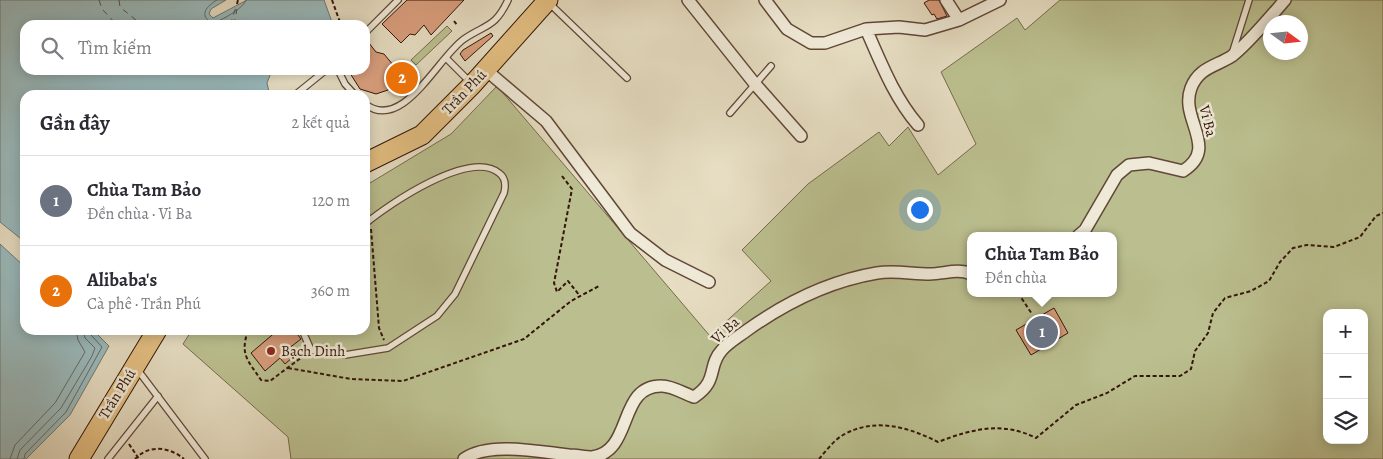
<!DOCTYPE html>
<html lang="vi">
<meta charset="utf-8">
<style>
:root{--surface:#fff;--page:#f2f2f3;--text:#2b2b33;--muted:#7c7c81;--line:#e1e1e2;--accent:#b45309}
body{margin:0;font-family:Alegreya,serif;background:var(--page);color:var(--text)}
.controls{position:absolute;right:15px;bottom:15px;display:grid;overflow:hidden;border-radius:10px;box-shadow:0 2px 12px #0003}
.controls button{width:45px;height:45px;display:grid;place-items:center;padding:0;border:0;border-bottom:1px solid var(--line);background:var(--surface);color:var(--text);font:25px sans-serif}
.compass{position:absolute;left:1263px;top:15px;width:45px;height:45px;border-radius:50%;background:var(--surface);box-shadow:0 2px 12px #0003;rotate:105deg}
.you{position:absolute;left:919px;top:209px;width:18px;height:18px;margin:-12px;border:4px solid #fff;border-radius:50%;background:#1a73e8;box-shadow:0 0 0 8px #1a73e833}
.badge{display:grid;place-items:center;width:32px;height:32px;border-radius:50%;background:var(--accent);color:#fff;font-size:16px;font-weight:700}
.pin{position:absolute;translate:-50% -50%;border:2px solid #fff;box-shadow:0 1px 5px #0006}
.popup{position:absolute;left:967px;top:232px;width:150px;height:65px;box-sizing:border-box;display:grid;place-content:center;border-radius:10px;background:var(--surface);filter:drop-shadow(0 1px 4px #0005);font-size:16px;white-space:nowrap;color:var(--muted)}
.popup b{font-size:19px;color:var(--text)}
.popup::after{content:'';position:absolute;left:50%;top:100%;margin-left:-10px;border:10px solid transparent;border-top-color:var(--surface)}
.list{margin:0;padding:0;list-style:none}
h2{display:flex;justify-content:space-between;align-items:center;height:65px;margin:0;padding:0 20px;font-size:21px}
h2 small{font-size:16px;font-weight:400;color:var(--muted)}
.list li{display:grid;grid-template-columns:32px 1fr auto;gap:15px;align-items:center;box-sizing:border-box;height:90px;padding:0 20px;border-top:1px solid var(--line)}
.list b{display:block;font-size:19px;white-space:nowrap}
.list p{margin:0;font-size:16px;white-space:nowrap;color:var(--muted)}
.list em{font-size:16px;font-style:normal;color:var(--muted)}
.icon{flex:none;width:28px;height:28px;fill:none;stroke:currentColor;stroke-width:2;stroke-linecap:round;stroke-linejoin:round}
.map{position:relative;flex:none;width:1383px;height:459px;overflow:hidden}
.search{position:absolute;background:var(--surface);box-shadow:0 2px 12px #0003;left:20px;top:20px;width:350px;height:55px;display:flex;align-items:center;gap:12px;box-sizing:border-box;padding:0 18px;border-radius:15px;color:var(--muted);font-size:19px}
.panel{position:absolute;background:var(--surface);box-shadow:0 2px 12px #0003;left:20px;top:90px;width:350px;height:245px;border-radius:15px}
.map>svg:first-child{display:block}
.green{fill:#bbbf8f;stroke:#776a4c;fill-rule:evenodd}
.water{fill:#9ababd;stroke:#717875}
.lines{fill:none;stroke-linecap:round;stroke-linejoin:round}
.shore{stroke:#666863;stroke-width:1}
.ferry{stroke:#574f48;stroke-width:1;stroke-dasharray:6 5;stroke-linecap:butt}
.building{fill:#d89d7c;stroke:#331509}
.service-casing{stroke:#604737;stroke-width:8}
.minor-casing{stroke:#604737;stroke-width:14}
.primary-casing{stroke:#331509;stroke-width:21}
.path{stroke:#331509;stroke-width:2;stroke-dasharray:4 2.5;stroke-linecap:butt}
.service{stroke:#efe9d7;stroke-width:5.5}
.minor{stroke:#efe9d7;stroke-width:11}
.primary{stroke:#e3be81;stroke-width:19}
.poi-dot{fill:#8f2418;stroke:#efe9d7;stroke-width:2}
.labels{text-anchor:middle;dominant-baseline:central;stroke-width:5;stroke-linejoin:round;paint-order:stroke}
.street-label{font-size:15px;fill:#331509;stroke:#efe9d7}
.poi-label{font-size:15px;fill:#331509;stroke:#efe9d7;text-anchor:start}
</style>
<div class="map">
<svg width="1383" height="459" viewBox="0 0 1383 459">
<rect width="100%" height="100%" fill="#e6ddc2"/>
<filter id="stains"><feTurbulence type="fractalNoise" baseFrequency=".004" numOctaves="4"/><feColorMatrix values="0 0 0 0 .2 0 0 0 0 .09 0 0 0 0 .02 0 0 0 .5 -.17"/></filter>
<radialGradient id="worn" r=".72"><stop offset=".6" stop-color="#630" stop-opacity="0"/><stop offset="1" stop-color="#630" stop-opacity=".3"/></radialGradient>
<path class="green" d="M1060,0H1383V459H291L288,437L183,344L192,330H365V186L451,134L497,86L710,336L771,281L742,250L808,184L879,132L889,146L908,127L938,175L976,144L941,72L1017,18L1025,30ZM1270,22H1300V52H1270ZM971,236H1113V293H971ZM1327,313H1364V440H1327Z
M447,26L452,31L416,65L411,60Z"/>
<path class="water" d="M0,0H226L211,9L209,14L213,18L247,0H324L333,25H25V70H272L267,83L269,92L274,95H25V242L0,222Z
M0,244L25,267V330H93L109,346L70,415L26,459H0Z"/>
<g class="lines">
<path class="shore" d="M217,0C207,6 198,15 212,23C220,22 245,7 246,0
M10,459L15,445L55,403L85,352L78,340L76,330
M17,459L20,450L61,408L92,356L95,348L85,338L83,330
M24,459L25,454L66,412L102,347L91,335L90,330"/>
<path class="ferry" d="M99,0L102,9L117,25
M119,0L120,7L142,25
M230,25L237,4
M234,25L237,9"/>
</g>
<path class="building" d="M407,0H464L431,35L424,25L415,35L410,34L401,43L382,24Z
M929,0H939L947,16L937,19L934,14L932,15L924,3Z
M491,33L493,36L465,61L460,54L463,50Z
M365,38L376,52L384,54L399,72L395,78L396,80L388,90L376,94L360,89L348,70H365Z
M1054,308L1068,333L1031,355L1016,330Z
M278,330H294L301,339L288,349L294,356L285,364L280,358L265,371L251,353Z"/>
<g class="lines">
<g class="service-casing">
<path id="service" d="M548,2L627,78
M365,33L398,0
M1232,54L1249,0
M447,59L471,83
M338,70L345,84L355,95
M295,95L326,70
M365,104C403,133 438,57 464,39C486,24 495,28 508,0
M730,113L771,66
M302,330L311,350L345,355L388,348L437,316L455,294L504,193C506,185 506,178 499,173C470,149 389,204 365,224
M137,369L205,459
M108,459L158,396"/>
</g>
<g class="minor-casing">
<path id="minor" d="M688,0L755,84L801,136
M765,0L787,29L811,43H825L866,29L899,27L925,30L959,20L1000,0
M946,0L959,20
M866,29C881,63 894,97 918,125
M486,70L546,121L630,233L665,260L709,282
M1078,236L1085,230L1117,175L1129,165L1149,163L1183,171C1220,148 1179,119 1191,88C1199,67 1217,66 1232,56C1248,44 1271,16 1285,0
M464,459C489,441 540,452 569,455C576,455 585,457 592,457C634,452 617,385 662,386C672,386 685,394 694,397C719,381 707,366 722,350C728,343 738,337 746,331C785,303 829,281 877,273C894,270 912,274 930,274C944,274 958,268 971,274"/>
</g>
<g class="primary-casing">
<path id="primary" d="M365,163L422,135L472,85L548,0
M79,459L157,330"/>
</g>
<path class="path" d="M332,0L341,25
M237,4L238,0
M454,21L457,25
M406,65L410,69
M562,176L572,189L554,283L557,292L568,281L580,296
M371,229L379,328L384,340
M1018,293L1032,314
M248,330C240,355 247,359 261,380L270,381L306,354
M288,368L351,379L403,381L524,339L571,301L599,286
M129,444L139,459
M135,459C149,444 170,447 184,459
M819,459C826,451 834,440 843,435C875,417 908,427 938,442C972,429 1002,421 1036,438L1076,405L1107,393L1135,376H1180L1191,369L1195,351L1208,333L1213,313L1225,298L1251,291L1269,281L1280,262L1293,248L1307,245L1334,247L1360,237L1376,216L1383,213"/>
<use href="#service" class="service"/>
<use href="#minor" class="minor"/>
<use href="#primary" class="primary"/>
</g>
<circle class="poi-dot" cx="271" cy="351" r="5"/>
<g class="labels">
<g class="street-label">
<text transform="translate(464 92) rotate(-46)">Trần Phú</text>
<text transform="translate(1208 121) rotate(76)">Vi Ba</text>
<text transform="translate(725 330) rotate(-42)">Vi Ba</text>
<text transform="translate(117 394) rotate(-58)">Trần Phú</text>
</g>
<g class="poi-label">
<text x="281" y="351">Bạch Dinh</text>
</g>
</g>
<rect width="100%" height="100%" filter="url(#stains)"/>
<rect width="100%" height="100%" fill="url(#worn)"/>
</svg>
<div class="controls">
<button>+</button>
<button>−</button>
<button><svg class="icon" aria-label="layers" viewBox="0 0 24 24"><path d="M12 4l9 5-9 5-9-5zM3 14l9 5 9-5"/></svg></button>
</div>
<svg class="compass" viewBox="-18 -18 36 36"><path d="M0-13l5 13h-10z" fill="#e53935"/><path d="M0 13l5-13h-10z" fill="#7c7c81"/></svg>
<div class="you"></div>
<div class="pin badge" style="left:1042px;top:332px;background:#6b7280">1</div>
<div class="popup"><b>Chùa Tam Bảo</b>Đền chùa</div>
<div class="pin badge" style="left:402px;top:78px;background:#e8710a">2</div>
<div class="search"><svg class="icon" aria-label="search" viewBox="0 0 24 24"><circle cx="10" cy="10" r="6"/><path d="M15 15l6 6"/></svg>Tìm kiếm</div>
<section class="panel">
<h2>Gần đây<small>2 kết quả</small></h2>
<ul class="list">
<li><span class="badge" style="background:#6b7280">1</span><div><b>Chùa Tam Bảo</b><p>Đền chùa · Vi Ba</p></div><em>120 m</em></li>
<li><span class="badge" style="background:#e8710a">2</span><div><b>Alibaba's</b><p>Cà phê · Trần Phú</p></div><em>360 m</em></li>
</ul>
</section>
</div>
